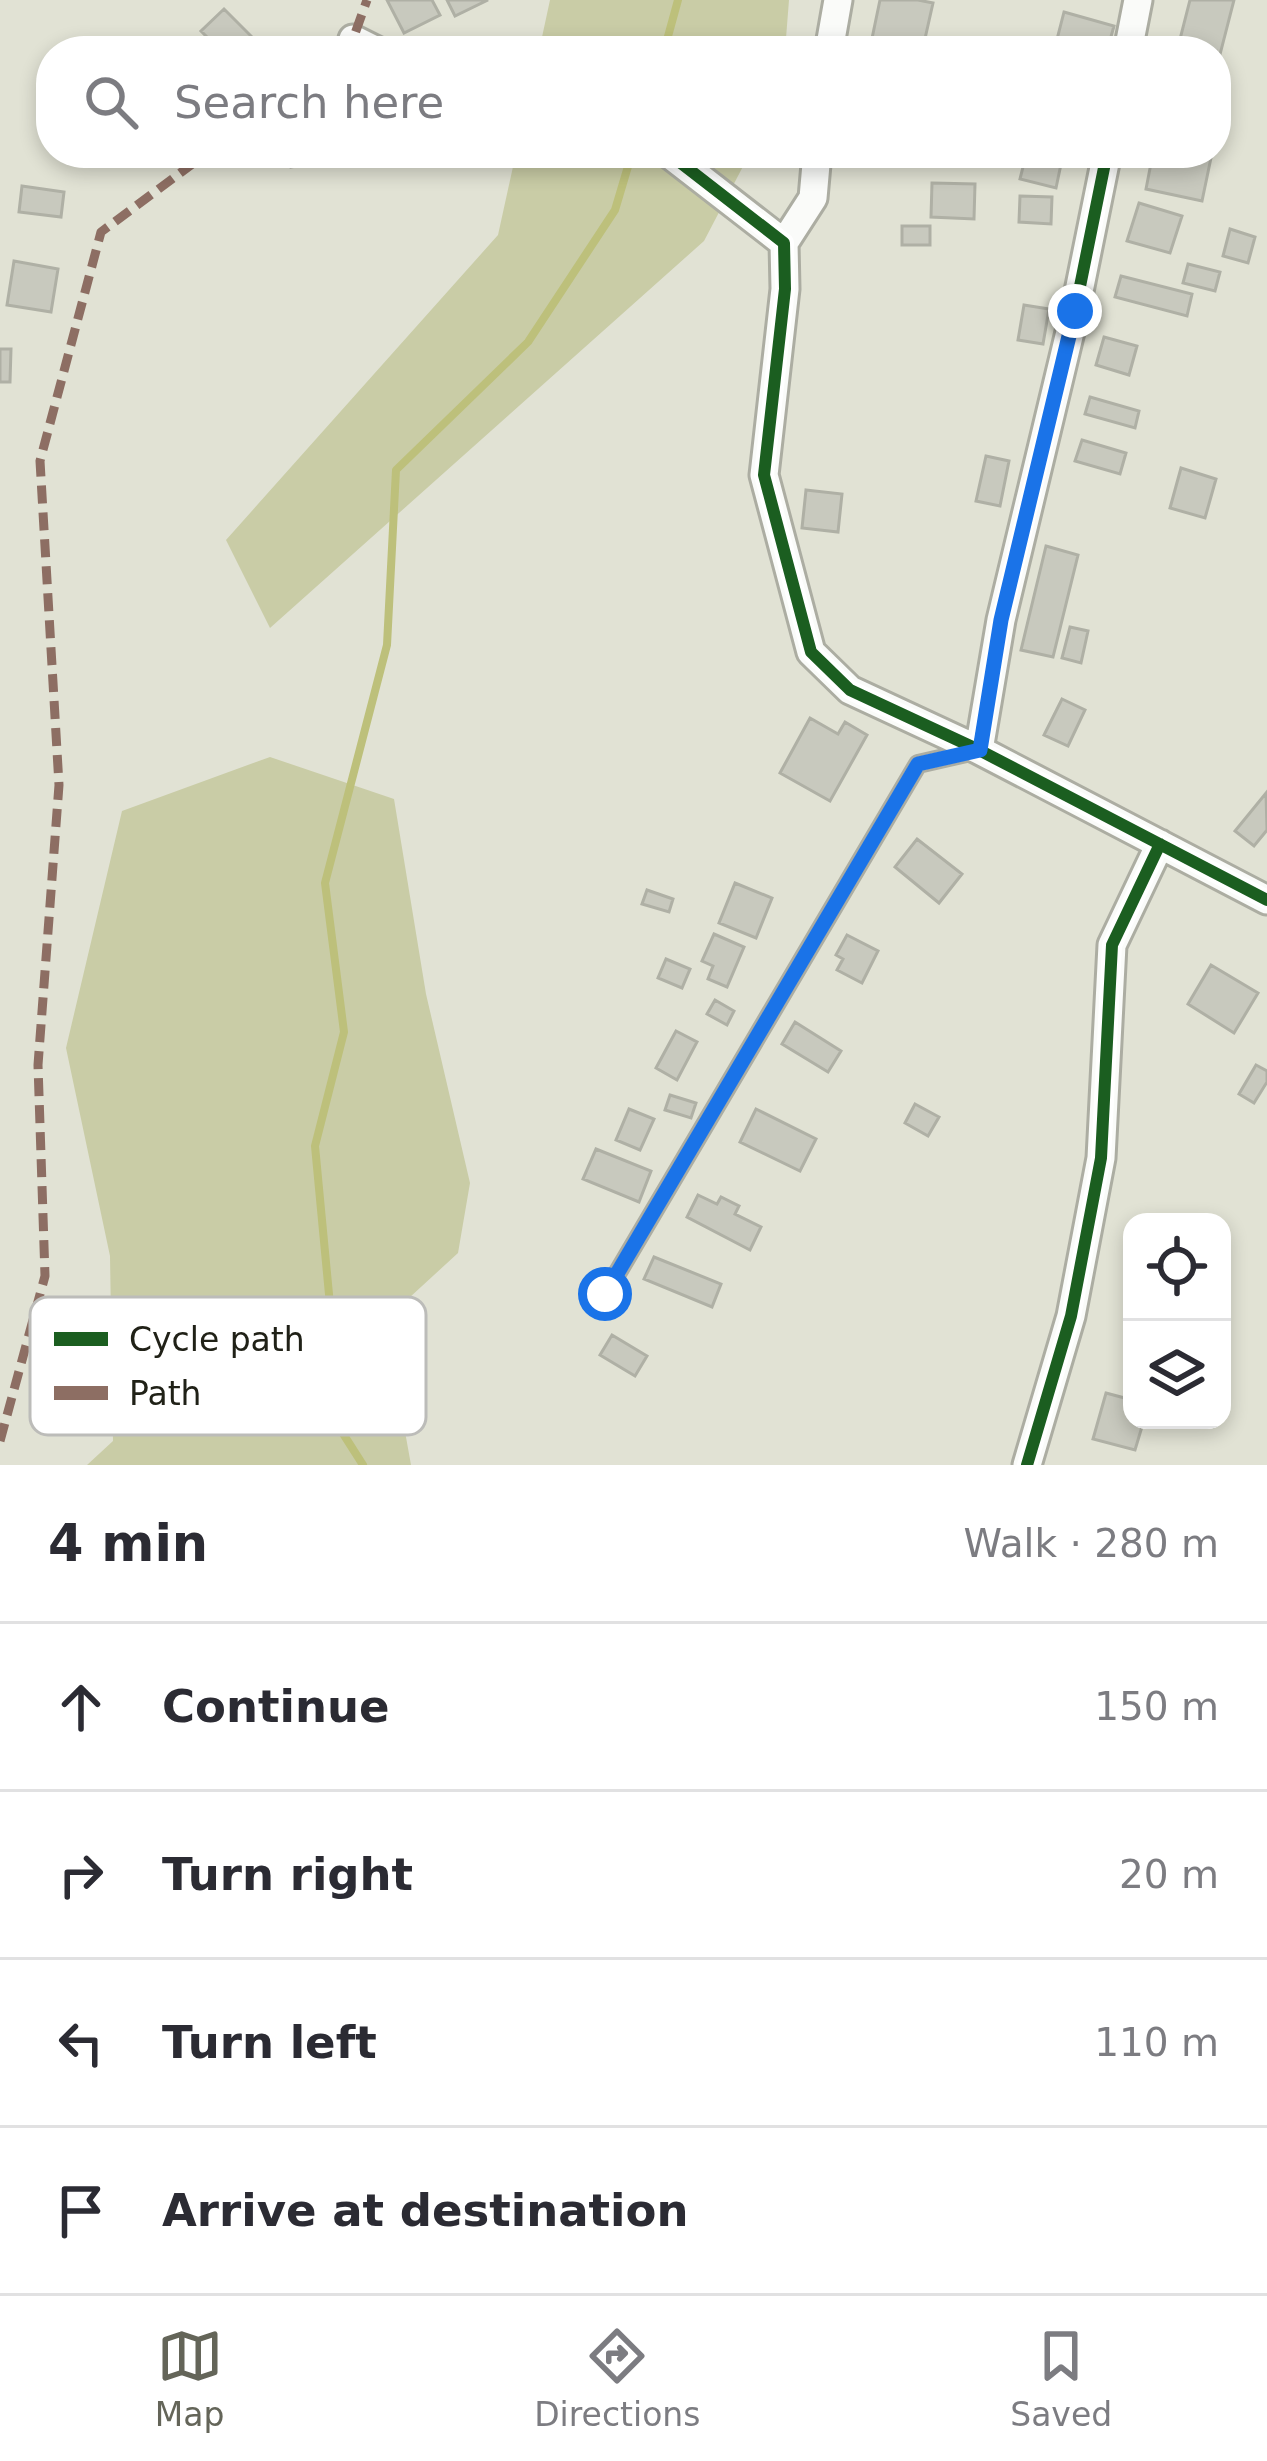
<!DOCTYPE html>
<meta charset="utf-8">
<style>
:root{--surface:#fff;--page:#f7f7f7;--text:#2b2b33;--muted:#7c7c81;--line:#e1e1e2;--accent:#646559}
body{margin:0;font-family:"DejaVu Sans",sans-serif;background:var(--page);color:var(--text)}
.controls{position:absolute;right:36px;bottom:36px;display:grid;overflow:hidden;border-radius:24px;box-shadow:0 6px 18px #0003}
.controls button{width:108px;height:108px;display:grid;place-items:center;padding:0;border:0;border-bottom:3px solid var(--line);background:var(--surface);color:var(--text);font:60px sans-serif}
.stop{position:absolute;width:36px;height:36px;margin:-27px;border:9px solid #1a73e8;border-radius:50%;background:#fff}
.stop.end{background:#1a73e8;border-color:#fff;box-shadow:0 3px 12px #0008}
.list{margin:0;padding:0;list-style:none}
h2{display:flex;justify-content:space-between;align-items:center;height:156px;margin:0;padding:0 48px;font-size:51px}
h2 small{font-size:39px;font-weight:400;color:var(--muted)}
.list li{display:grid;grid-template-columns:78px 1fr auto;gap:36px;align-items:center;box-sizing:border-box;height:168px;padding:0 48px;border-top:3px solid var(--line)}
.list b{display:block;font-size:45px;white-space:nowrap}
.list em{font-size:39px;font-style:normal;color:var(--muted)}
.icon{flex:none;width:66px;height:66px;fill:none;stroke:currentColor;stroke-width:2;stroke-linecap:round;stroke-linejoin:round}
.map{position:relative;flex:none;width:1267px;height:1465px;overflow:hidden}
.search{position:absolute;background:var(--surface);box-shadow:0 6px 18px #0003;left:36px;right:36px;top:36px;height:132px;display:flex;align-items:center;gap:30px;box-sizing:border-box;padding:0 42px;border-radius:48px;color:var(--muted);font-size:45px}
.sheet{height:828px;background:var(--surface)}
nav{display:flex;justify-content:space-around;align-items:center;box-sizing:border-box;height:168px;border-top:3px solid var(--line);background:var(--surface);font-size:33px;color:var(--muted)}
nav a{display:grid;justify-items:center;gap:6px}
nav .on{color:var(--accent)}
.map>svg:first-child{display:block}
.green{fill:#c9cca6}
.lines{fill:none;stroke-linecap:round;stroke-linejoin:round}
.stream{stroke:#bdc07b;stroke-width:8}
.building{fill:#c8c9be;stroke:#afb0a5;stroke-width:3}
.lane-casing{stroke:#acada2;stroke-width:20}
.street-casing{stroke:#acada2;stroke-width:33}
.lane{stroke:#fafbf9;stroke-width:14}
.street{stroke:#fafbf9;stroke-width:27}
.quiet{stroke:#8d6e63;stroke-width:9;stroke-dasharray:18 9;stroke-linecap:butt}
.cycleway-casing{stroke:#fff;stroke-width:20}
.cycleway{stroke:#1b5e20;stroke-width:12}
.route{stroke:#1a73e8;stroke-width:15}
.key{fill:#fff;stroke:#bcbcb9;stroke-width:3}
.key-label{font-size:33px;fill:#202117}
</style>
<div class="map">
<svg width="1267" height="1465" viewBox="0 0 1267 1465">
<rect width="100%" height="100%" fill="#e1e2d4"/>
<path class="green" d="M550,0H789L785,51H539Z
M516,153H750L704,241L270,628L226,540L498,235Z
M270,757L394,799L426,994L470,1183L458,1253L385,1320L411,1465H87L113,1441L110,1256L66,1048L122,811Z"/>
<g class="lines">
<path class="stream" d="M664,51L678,0
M363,1465L342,1432L315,1146L344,1032L325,883L387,645L396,470L528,342L615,210L632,153"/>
</g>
<path class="building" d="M387,0H432L440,15L404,33Z
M447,0H488L455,16Z
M880,0H918L933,3L924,43L918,42L916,51H884L870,48Z
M1190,0H1234L1216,70V51H1177Z
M224,9L254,39L243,51H221L201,31Z
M1064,12L1114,26L1107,51H1054Z
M289,153H316L318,162L291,167Z
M1153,153H1212L1202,201L1146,189Z
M1026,155L1061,164L1056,188L1020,179Z
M932,183L975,184L974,219L931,217Z
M22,186L64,192L61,217L19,212Z
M1020,196L1052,197L1051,224L1019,222Z
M1139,203L1182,216L1170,253L1127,241Z
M902,226H930V245H902Z
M1230,229L1255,237L1248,263L1223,256Z
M14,261L58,269L51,312L7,305Z
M1188,264L1220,272L1215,291L1183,283Z
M1121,276L1192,294L1187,316L1115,297Z
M1024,305L1049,309L1043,344L1018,340Z
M1104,337L1137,346L1129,375L1096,365Z
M0,349H11L10,382H0Z
M1090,397L1139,411L1135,428L1085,414Z
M1082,440L1126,453L1120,474L1075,461Z
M986,456L1009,461L1000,506L976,501Z
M1181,468L1216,479L1205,518L1170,508Z
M806,490L842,494L838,532L802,528Z
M1046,546L1078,555L1053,657L1021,650Z
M1070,627L1088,631L1081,663L1062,658Z
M1062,699L1085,710L1068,746L1044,735Z
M810,718L838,734L845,722L867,735L830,801L780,773Z
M1266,793L1267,830L1254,846L1235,831Z
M917,839L962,874L939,903L895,867Z
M735,883L772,898L756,938L719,923Z
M647,890L673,899L669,912L642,904Z
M714,934L744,947L727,987L708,979L713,966L702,961Z
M847,935L878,951L862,983L837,970L843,959L836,955Z
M666,959L690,969L682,988L658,978Z
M1211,965L1258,993L1234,1033L1188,1004Z
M715,1000L734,1011L727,1025L707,1014Z
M795,1022L841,1051L828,1072L782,1044Z
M676,1031L697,1042L677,1080L656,1068Z
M1256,1065L1267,1071V1082L1254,1103L1239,1094Z
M670,1095L696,1103L691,1118L665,1110Z
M915,1104L939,1117L928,1136L905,1123Z
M629,1109L654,1119L640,1150L616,1140Z
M756,1109L816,1139L800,1171L740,1142Z
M596,1149L651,1171L639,1202L583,1179Z
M698,1195L717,1204L721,1197L739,1206L735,1214L761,1227L750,1250L687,1217Z
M654,1257L721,1284L712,1307L644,1279Z
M612,1335L647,1356L635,1376L600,1355Z
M1106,1393L1132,1400V1420H1144L1135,1450L1093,1439Z"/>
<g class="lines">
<g class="lane-casing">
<path id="lane" d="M605,1294L918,764L975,751"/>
</g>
<g class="street-casing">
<path id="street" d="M353,39L377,51
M829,51L838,0
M1128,51L1138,0
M668,153L784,243L785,289L764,475L811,652L850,690L979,750L1267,900
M784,243L813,198L817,153
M979,750L1001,620L1075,311L1107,153
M1027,1465L1071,1316L1101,1158L1112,945L1160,844"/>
</g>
<use href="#lane" class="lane"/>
<use href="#street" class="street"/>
<path class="quiet" d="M338,51L353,39L367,0
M0,1441L45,1276L38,1065L59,785L40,461L101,232L207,153"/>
<g class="cycleway-casing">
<path id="cycleway" d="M668,153L784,243L785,289L764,475L811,652L850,690L979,750L1267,900
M979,750L1001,620L1075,311L1107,153
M1027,1465L1071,1316L1101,1158L1112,945L1160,844"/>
</g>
<use href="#cycleway" class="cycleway"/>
</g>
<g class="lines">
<path class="route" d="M605,1294L918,764L980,750L1001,620L1075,311"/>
</g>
<rect x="30" y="1297" width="396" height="138" rx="18" class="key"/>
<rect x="54" y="1332" width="54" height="14" fill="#1b5e20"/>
<rect x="54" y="1386" width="54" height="14" fill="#8d6e63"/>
<g class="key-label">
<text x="129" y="1351">Cycle path</text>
<text x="129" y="1405">Path</text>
</g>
</svg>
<div class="controls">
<button><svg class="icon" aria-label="locate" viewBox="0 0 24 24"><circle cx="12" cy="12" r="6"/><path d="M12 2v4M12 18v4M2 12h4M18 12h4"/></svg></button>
<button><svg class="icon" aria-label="layers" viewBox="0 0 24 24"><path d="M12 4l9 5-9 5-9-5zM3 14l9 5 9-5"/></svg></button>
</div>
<div class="stop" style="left:605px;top:1294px"></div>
<div class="stop end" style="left:1075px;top:311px"></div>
<div class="search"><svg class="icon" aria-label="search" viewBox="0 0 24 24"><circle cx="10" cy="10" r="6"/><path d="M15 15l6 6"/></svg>Search here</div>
</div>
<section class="sheet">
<h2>4 min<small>Walk · 280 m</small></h2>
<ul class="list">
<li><svg class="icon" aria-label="ahead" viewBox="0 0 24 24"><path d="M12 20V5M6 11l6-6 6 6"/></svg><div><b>Continue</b></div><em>150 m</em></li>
<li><svg class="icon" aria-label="right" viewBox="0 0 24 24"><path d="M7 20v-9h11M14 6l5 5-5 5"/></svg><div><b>Turn right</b></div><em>20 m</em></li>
<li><svg class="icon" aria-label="left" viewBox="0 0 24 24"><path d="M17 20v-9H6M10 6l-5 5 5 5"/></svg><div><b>Turn left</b></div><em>110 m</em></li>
<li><svg class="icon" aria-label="arrive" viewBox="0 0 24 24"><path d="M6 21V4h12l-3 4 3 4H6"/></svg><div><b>Arrive at destination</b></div></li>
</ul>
</section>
<nav>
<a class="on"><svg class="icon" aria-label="map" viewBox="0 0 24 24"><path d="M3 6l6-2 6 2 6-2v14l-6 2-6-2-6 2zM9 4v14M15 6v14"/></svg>Map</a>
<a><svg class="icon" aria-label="directions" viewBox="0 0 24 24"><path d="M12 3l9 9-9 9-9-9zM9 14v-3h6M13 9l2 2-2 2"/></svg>Directions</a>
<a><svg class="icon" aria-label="saved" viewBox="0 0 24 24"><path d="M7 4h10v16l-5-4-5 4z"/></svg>Saved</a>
</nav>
